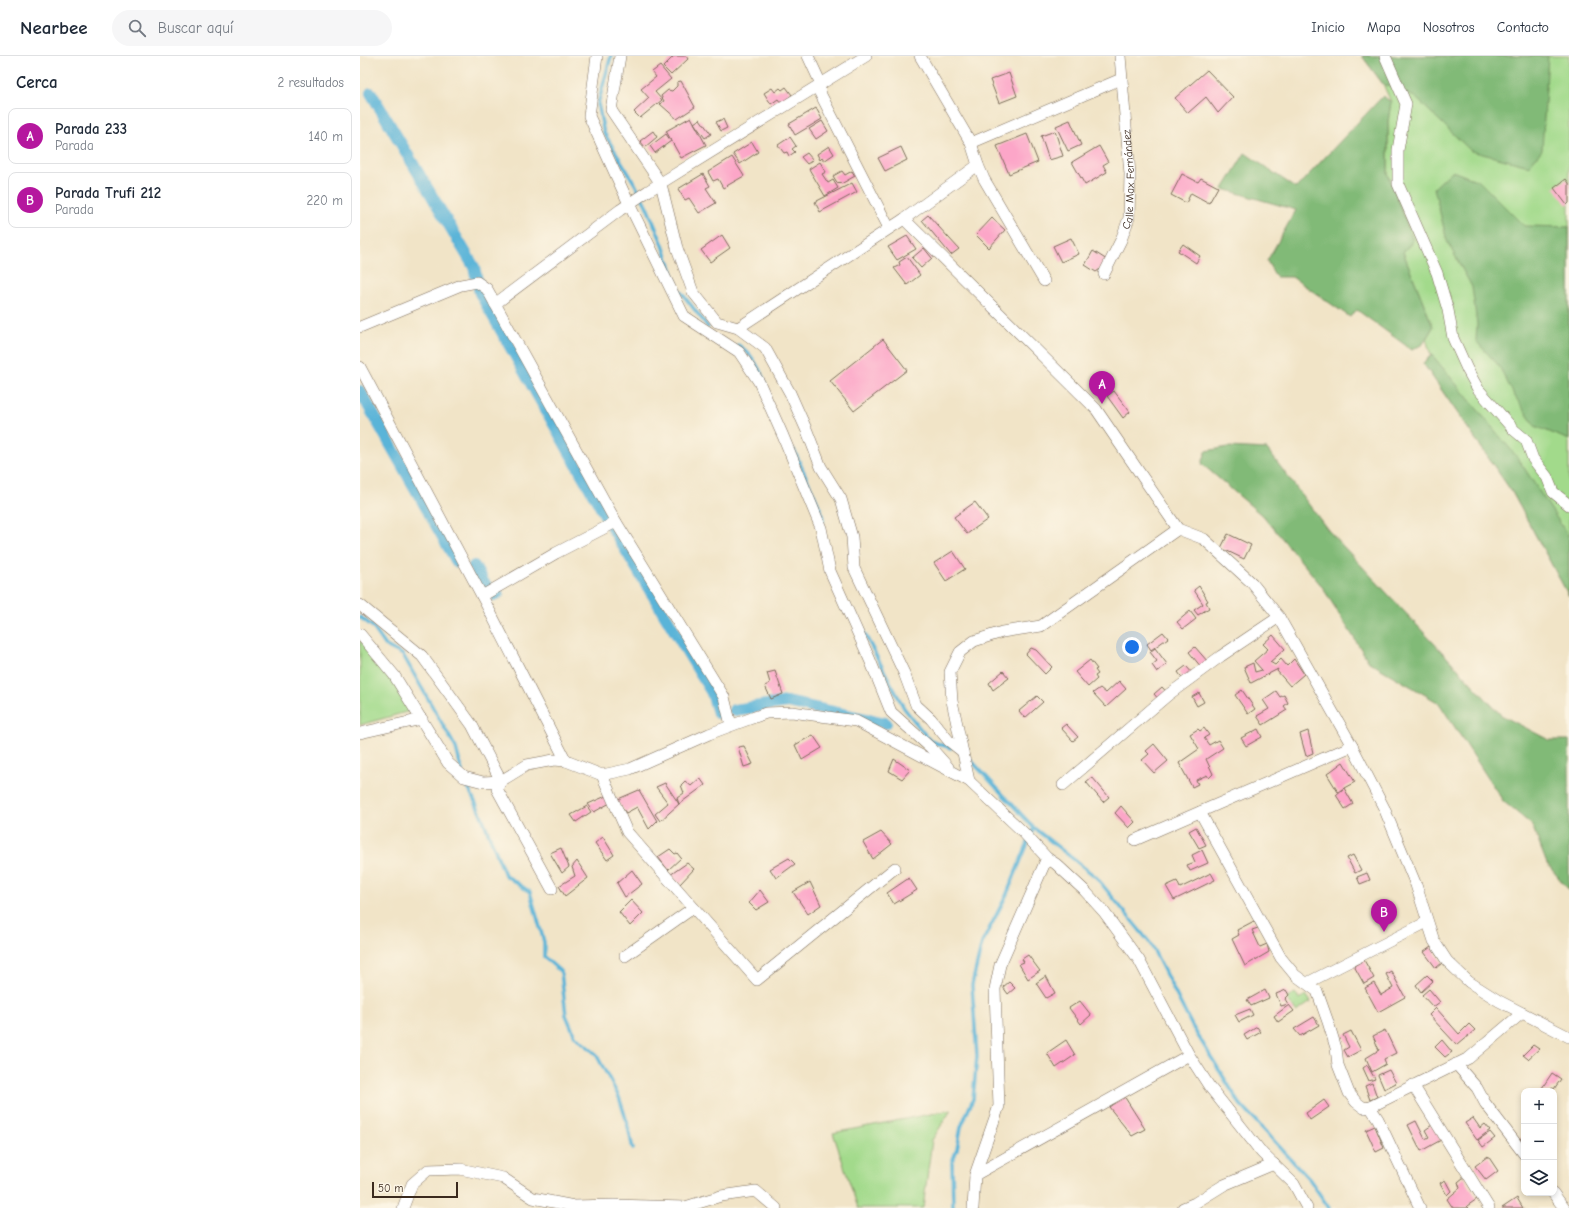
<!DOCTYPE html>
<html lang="es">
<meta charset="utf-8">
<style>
:root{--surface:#fff;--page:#f6f6f7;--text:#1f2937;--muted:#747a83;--line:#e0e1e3;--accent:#b5179e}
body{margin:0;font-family:"Comic Neue",sans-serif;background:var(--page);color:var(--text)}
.controls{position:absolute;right:12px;bottom:12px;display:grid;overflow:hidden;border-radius:8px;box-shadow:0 2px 6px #0003}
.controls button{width:36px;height:36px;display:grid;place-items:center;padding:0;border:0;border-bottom:1px solid var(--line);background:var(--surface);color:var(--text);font:20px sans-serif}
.scale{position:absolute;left:12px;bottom:10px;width:86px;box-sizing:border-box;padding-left:4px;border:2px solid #3b2a1e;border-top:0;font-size:11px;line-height:14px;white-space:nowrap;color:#3b2a1e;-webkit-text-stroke:3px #fcf5e5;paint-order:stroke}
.you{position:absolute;left:772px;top:591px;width:14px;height:14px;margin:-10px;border:3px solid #fff;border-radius:50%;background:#1a73e8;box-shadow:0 0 0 6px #1a73e833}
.badge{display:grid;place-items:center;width:26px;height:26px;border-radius:50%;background:var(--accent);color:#fff;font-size:13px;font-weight:700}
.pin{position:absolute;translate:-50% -33px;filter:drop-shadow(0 1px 2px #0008)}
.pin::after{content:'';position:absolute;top:21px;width:14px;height:12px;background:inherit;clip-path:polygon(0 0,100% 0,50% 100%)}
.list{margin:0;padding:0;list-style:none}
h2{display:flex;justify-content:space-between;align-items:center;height:52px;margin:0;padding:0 16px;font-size:17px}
h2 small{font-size:13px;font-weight:400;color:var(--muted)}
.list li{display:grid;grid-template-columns:26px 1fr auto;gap:12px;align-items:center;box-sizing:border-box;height:56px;margin:0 8px 8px;padding:0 8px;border:1px solid var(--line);border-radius:8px}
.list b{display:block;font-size:15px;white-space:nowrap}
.list p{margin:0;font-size:13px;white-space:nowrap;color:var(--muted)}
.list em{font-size:13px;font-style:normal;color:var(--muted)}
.icon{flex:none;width:22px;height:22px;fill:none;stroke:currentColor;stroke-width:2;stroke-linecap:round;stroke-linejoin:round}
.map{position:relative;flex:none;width:1209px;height:1152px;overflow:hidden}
header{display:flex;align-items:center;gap:24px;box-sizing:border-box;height:56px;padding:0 20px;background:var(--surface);border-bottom:1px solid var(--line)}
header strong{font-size:19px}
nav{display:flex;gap:22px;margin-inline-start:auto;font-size:14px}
.search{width:280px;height:36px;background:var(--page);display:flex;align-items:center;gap:10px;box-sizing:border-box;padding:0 14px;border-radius:22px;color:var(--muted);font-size:15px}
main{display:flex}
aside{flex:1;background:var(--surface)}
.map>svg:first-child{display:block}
.green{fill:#a2da8b;stroke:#6e8254}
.forest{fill:#81ba77;stroke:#5e724a}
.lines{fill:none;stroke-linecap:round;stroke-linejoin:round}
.stream{stroke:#5ab4d8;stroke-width:3.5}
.canal{stroke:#5ab4d8;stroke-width:12}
.building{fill:#fca6c8}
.minor-casing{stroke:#7b6b59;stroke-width:12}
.minor{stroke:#fff;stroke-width:11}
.labels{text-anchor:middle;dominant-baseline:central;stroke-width:4;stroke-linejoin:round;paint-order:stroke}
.street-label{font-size:11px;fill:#3b2a1e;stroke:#fcf5e5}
</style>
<header>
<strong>Nearbee</strong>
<div class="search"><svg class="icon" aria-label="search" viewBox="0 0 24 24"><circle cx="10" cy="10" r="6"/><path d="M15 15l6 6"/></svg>Buscar aquí</div>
<nav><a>Inicio</a><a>Mapa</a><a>Nosotros</a><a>Contacto</a></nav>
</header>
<main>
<aside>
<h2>Cerca<small>2 resultados</small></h2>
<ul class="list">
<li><span class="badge">A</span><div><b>Parada 233</b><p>Parada</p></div><em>140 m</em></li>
<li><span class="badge">B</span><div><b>Parada Trufi 212</b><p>Parada</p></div><em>220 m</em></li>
</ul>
</aside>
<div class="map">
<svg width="1209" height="1152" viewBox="0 0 1209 1152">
<rect width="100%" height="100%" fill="#fcf5e5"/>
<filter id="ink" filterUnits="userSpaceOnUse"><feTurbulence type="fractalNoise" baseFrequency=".025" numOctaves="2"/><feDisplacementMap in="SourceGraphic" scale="8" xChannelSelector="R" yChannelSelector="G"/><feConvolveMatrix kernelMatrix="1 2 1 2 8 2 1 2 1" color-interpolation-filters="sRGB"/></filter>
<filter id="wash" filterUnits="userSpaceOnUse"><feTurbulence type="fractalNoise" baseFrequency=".012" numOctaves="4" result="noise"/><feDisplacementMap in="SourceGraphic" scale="16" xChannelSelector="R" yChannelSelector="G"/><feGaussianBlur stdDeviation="0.9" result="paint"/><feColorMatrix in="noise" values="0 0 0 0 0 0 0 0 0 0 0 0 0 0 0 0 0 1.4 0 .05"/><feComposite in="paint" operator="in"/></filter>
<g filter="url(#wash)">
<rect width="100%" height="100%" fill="#f1e4c7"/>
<path class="green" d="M1002,0H1209V540L1152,436L1063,307L1071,299L1066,283L1073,271L1043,196L1053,185L1028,118V65L1031,46L1023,28Z
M0,584L33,622L50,655L0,669Z
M935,937L939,943L946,939L951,946L936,956L927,942Z
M591,1054L572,1084L563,1152H498L473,1077Z"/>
<path class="forest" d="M1002,0H1188L1182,94L1169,110L1111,95L1055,41L1023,28Z
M1023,40L1031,46L1028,65V118L1053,185L1043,196L1073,271L1063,288L1052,294L997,254L990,261L932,221H916L907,205L936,154L863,133L885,97L936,132Z
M1092,115L1119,125L1164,170L1209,171V384L1175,370L1154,339L1139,310L1116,285L1117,268L1112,231L1087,185L1074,132Z
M1072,299L1157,401L1209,481V540L1152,436L1063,307Z
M868,391L907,393L968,474L1141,659L1189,684H1209V834L1187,808L1172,769L1143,745L1079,647L1009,606L961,529L905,462L842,408L846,395Z"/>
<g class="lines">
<path class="stream" d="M251,0L238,48L244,77L275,128L286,149L303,189L317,231L348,271
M378,289C392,297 400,313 405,327
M434,394L462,457L463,465
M0,561L12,570L26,590L43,599L96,692L102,715
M502,573L544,652L570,685L591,692
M105,725L120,756L145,819L170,836L184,886V901L201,916L206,959L215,980L236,998L259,1041L267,1066L273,1093
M674,772L736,821L790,887L832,970L880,1048L950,1124L969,1152
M593,1152L592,1106L597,1093L601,1071L613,1043L617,1000L612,929L622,887L646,840L674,772L607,700"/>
<path class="canal" d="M11,37L114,211L120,237L253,473L352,637L358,657L361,656
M0,335L97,506
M114,510C120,522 125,530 134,539L138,537
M374,654L427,646L526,667"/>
</g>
<g id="blocks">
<path class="building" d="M314,0H326L328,3L311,19L303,11Z
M300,10L311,23L295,36L302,44L280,62L274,56L289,42L281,33L296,21L292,16Z
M847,14L873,41L858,57L846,41L828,57L815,42Z
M649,17L657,40L639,47L630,24Z
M321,25L335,51L317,63L300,48L304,45L301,40L308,34L312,35L317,30V26Z
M426,31L432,39L421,47L418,43L411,48L404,37L412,32L415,36L420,32L422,34Z
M456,52L462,63L435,79L429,68Z
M331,61L346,89L321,102L306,75Z
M340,63L351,78L345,82L334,67Z
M363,63L367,72L361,75L356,66Z
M710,64L721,89L708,95L696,70Z
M462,65L468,75L456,83L449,73Z
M293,75L297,81L285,91L280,85Z
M695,75L703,100L689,104L681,80Z
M306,78L311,85L295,97L290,90Z
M667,78L678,106L649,118L637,90Z
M430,81L436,90L432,93L435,96L429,100L427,96L424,97L418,89Z
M392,86L398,96L380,108L373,98Z
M469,90L474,98L464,105L462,102L460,104L457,98Z
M739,90L748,106L743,109L747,116L725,129L712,106Z
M541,91L547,104L525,115L518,102Z
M447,97L453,104L447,108L441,101Z
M372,101L384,120L363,132L358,123L353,125L348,116Z
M460,106L466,116L462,118L468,127L473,124L478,132L465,140L449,113Z
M482,115L485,119L492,115L495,120L481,128L480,126L478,128L473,120Z
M343,118L350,130L346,132L356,147L339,157L329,142L325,144L318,133Z
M822,118L838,126L841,122L858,131L849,147L831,137L826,147L811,139Z
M1206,123L1209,127V147L1207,149L1194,132Z
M492,127L497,136L460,156L455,146Z
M568,159L599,193L591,199L562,164Z
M632,162L645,174L629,192L616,179Z
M362,179L370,192L350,206L341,194Z
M547,180L556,193L537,204L528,191Z
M711,182L719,198L701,206L693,190Z
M823,188L840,200L836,207L818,195Z
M564,192L572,202L561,212L552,202Z
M733,195L747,204L743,211L736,216L725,209Z
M547,201L560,219L547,229L534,212L540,209L539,206Z
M523,283L547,314L494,355L470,325Z
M754,335L770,356L763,362L747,340Z
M615,446L628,463L607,478L594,461Z
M868,478L891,489L884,503L861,492Z
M593,495L605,513L586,525L574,507Z
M839,530L848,545L846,546L849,552L838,559L834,554L843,548L834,534Z
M830,555L836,563L823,573L817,566Z
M803,576L808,582L791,594L787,588Z
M913,579L925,593L910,606L915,609L921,603L927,610L934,603L944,618L930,630L917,615L918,613L891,627L884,611L893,607L895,616L902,614L894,605L908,593L903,588Z
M835,591L848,606L841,611L829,596Z
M671,592L676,594L692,611L685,618L666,598Z
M795,592L807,608L797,616L792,609L797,605L790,596Z
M730,604L737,613L735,614L738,618L735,620L737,623L728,631L715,616Z
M826,610L834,619L825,626L818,616Z
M415,615L423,638L411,643L405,630L410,627L407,617Z
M643,615L649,622L633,634L629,627Z
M759,625L766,633L746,651L733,637L740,632L746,637Z
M802,631L811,641L801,646L794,638Z
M882,634L895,653L888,658L875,639Z
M916,635L920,641L924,639L928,647L924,650L927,654L903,669L897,660L909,653L903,644Z
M839,637L844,646L837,650L832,641Z
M677,640L683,646L665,662L659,655Z
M706,668L718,681L713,685L701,672Z
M844,672L849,679L844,682L849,689L858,684L863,692L846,703L853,718L849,722L847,719L836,724L838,728L832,731L819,707L839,693L830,678L838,673L840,675Z
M898,673L902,681L886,690L881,682Z
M948,675L953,697L946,700L940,678Z
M453,679L462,692L442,704L435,689Z
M794,688L808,705L794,717L782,704L789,698L786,695Z
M384,690L393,708L384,711L378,691Z
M534,703L550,714L542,723L529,715Z
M983,706L995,726L984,732L993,748L985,753L976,739L984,732L978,736L967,718Z
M732,721L749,741L743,746L726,726Z
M340,722L345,729L319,748L317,742L324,737L321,729L325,725L331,730Z
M305,727L319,748L300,765L295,758L308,747L296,731Z
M279,734L297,765L289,773L277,751L266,757L256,744Z
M246,740L250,747L234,756L228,748Z
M227,750L231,756L216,766L211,759Z
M761,750L775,766L769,772L755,757Z
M836,771L846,789L839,792L829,775Z
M521,776L532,788L513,803L503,786Z
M243,781L254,799L247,804L235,787Z
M201,792L209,811L202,817L190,797Z
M310,793L315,798L317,797L321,802L308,814L298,801Z
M842,794L848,807L830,815L827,809L835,806L832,799Z
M993,799L1001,814L995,817L987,802Z
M429,802L435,808L416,822L410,813Z
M217,805L228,822L205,840L199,830L215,820L212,811Z
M327,807L334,813L320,828L310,819Z
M272,814L282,828L265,841L257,827Z
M851,817L855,824L814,844L806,830L817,825L820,832Z
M1007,817L1010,824L1000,828L997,821Z
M549,822L557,834L534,848L527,837Z
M450,826L461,849L448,858L433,836Z
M400,834L409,846L396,854L389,847Z
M271,844L283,857L270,870L259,856Z
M894,865L898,872L892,874L900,891L907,888L909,896L885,910L872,883L879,879L877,874Z
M1071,891L1082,907L1076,912L1064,896Z
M668,899L680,915L668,923L659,908L664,906L662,903Z
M1004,904L1014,922L1004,928L994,910Z
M1031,915L1045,941L1018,956L1005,932L1014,927L1021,939L1033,932L1026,918Z
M1067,919L1073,925L1061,936L1056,929Z
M686,920L695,937L686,942L676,927Z
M649,926L655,932L648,938L643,931Z
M1069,933L1080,946L1073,951L1062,939Z
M905,934L909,942L891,950L887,944Z
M926,934L929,939L925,943L928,948L921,950L916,938Z
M720,945L731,959L721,968L709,952Z
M929,949L934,955L918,966L914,960Z
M1076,952L1099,978L1109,968L1115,974L1097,989L1069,959Z
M890,953L893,959L879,966L875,959Z
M954,961L959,969L940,980L934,973Z
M897,971L901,976L887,984L884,979Z
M1025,974L1036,997L1024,1003L1026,1008L1012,1016L1006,1002L1019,994L1013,980Z
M991,975L1001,994L988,1001L984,994L989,991L983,979Z
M706,984L715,999L696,1012L687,997Z
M1082,984L1092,996L1085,1001L1075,991Z
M1173,989L1179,993L1168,1003L1163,999Z
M1007,1009L1015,1023L1009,1025L1003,1012Z
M1029,1014L1036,1027L1024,1033L1018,1019Z
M1192,1017L1201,1023L1194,1033L1192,1032L1190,1035H1180Z
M1012,1027L1017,1041L1010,1044L1005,1030Z
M764,1040L785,1073L772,1080L749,1051Z
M964,1044L969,1051L950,1064L946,1057Z
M1113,1062L1120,1072L1125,1068L1130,1074L1117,1084L1105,1067Z
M1056,1065L1065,1083L1069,1081L1065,1074L1072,1069L1081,1084L1061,1095L1048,1069Z
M1015,1070L1024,1092L1016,1096L1006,1074Z
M1130,1076L1135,1082L1123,1091L1118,1084Z
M1164,1080V1088L1160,1083Z
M1128,1100L1138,1115L1126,1124L1115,1110Z
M1104,1121L1117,1143L1107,1150L1109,1152H1093L1087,1143L1100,1132L1098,1126Z
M1085,1124L1091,1135L1087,1139L1080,1127Z
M1157,1142L1163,1152H1142Z"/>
</g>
</g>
<g filter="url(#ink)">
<use href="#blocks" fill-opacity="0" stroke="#7b6b59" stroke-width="1"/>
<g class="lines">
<g class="minor-casing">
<g id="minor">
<path d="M237,0L229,60L269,148L324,260L379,296L399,326L423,380L461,472L470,515L510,604L531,656L571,692L588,711"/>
<path d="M260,0L251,54L301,128L317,192L333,236L357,266L378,272L405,292L430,337L447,375L461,411L481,443L492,481L494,512L544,617L556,649L571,663L589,685L603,696"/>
<path d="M448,0L461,28L459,35L529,172"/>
<path d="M560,0L611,87L618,109L624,123L684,225"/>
<path d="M1025,0L1046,48L1038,94V128L1077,217L1088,254L1093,282L1107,313L1118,333L1154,374L1166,384L1173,403L1187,421L1193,436L1209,449"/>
<path d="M611,87L761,23"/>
<path d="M544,163L736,353L818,473L844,483L892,527L919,561L992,690L1024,752L1056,829L1074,885L1087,905L1109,926L1139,945L1209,981"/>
<path id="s1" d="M744,218L761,184L769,162L770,118L760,0"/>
<path d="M135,248L260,154L288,135L506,0"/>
<path d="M0,271L101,229L117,226L127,233L256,466L364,641L371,669"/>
<path d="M378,272L544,163L618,109"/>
<path d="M0,311L122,540L206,705"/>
<path d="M122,540L196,497L256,466"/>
<path d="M0,549L62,600L112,669L141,725L137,733L192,833"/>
<path d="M0,578L34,619L88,707L104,721L123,726L141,725L167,709L194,704L206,705L242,719L270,713L349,678L381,666L406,657L432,656L496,665L609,725L662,775L687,802L696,808L724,834L744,856L779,904L829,999L849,1030L902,1097L934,1128L947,1152"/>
<path d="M0,677L62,663"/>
<path d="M242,719L267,776L397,924L535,812"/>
<path d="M609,725L592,645L590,616L600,596L614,585L642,576L681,570L818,473"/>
<path d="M703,729L808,639L861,600L919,561"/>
<path d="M840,756L921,902L935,919L957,935L968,966L976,992L978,1009L989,1037L996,1046L1004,1052L1010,1051L1109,1002L1162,957"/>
<path d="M775,784L992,690"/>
<path d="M265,900L333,852"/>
<path d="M947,927L1067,866"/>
<path d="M1096,1008L1117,1032L1125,1047L1164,1098"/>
<path d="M1053,1029L1129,1152"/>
<path d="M1010,1051L1018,1063L1060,1152"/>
<path d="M615,1119L829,999"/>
<path d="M1193,1137L1204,1152"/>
<path d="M43,1152L52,1128L68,1114L100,1113L143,1122L173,1142L214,1150L254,1149L325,1151L361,1140L396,1135L416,1152"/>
<path d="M613,1152L615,1119L639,1050L635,933L640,909L687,802"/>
<path d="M823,1152L835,1147L864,1129L914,1108"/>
</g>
</g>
<use href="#minor" class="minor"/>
</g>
</g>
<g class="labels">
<g class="street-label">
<text stroke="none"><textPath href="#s1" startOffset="100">Calle Max Fernández</textPath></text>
</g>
</g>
</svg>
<div class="controls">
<button>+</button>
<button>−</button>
<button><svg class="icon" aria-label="layers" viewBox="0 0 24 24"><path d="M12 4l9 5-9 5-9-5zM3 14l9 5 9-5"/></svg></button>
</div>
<div class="scale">50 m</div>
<div class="you"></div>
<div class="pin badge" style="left:742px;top:348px">A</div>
<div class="pin badge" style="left:1024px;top:876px">B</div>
</div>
</main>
